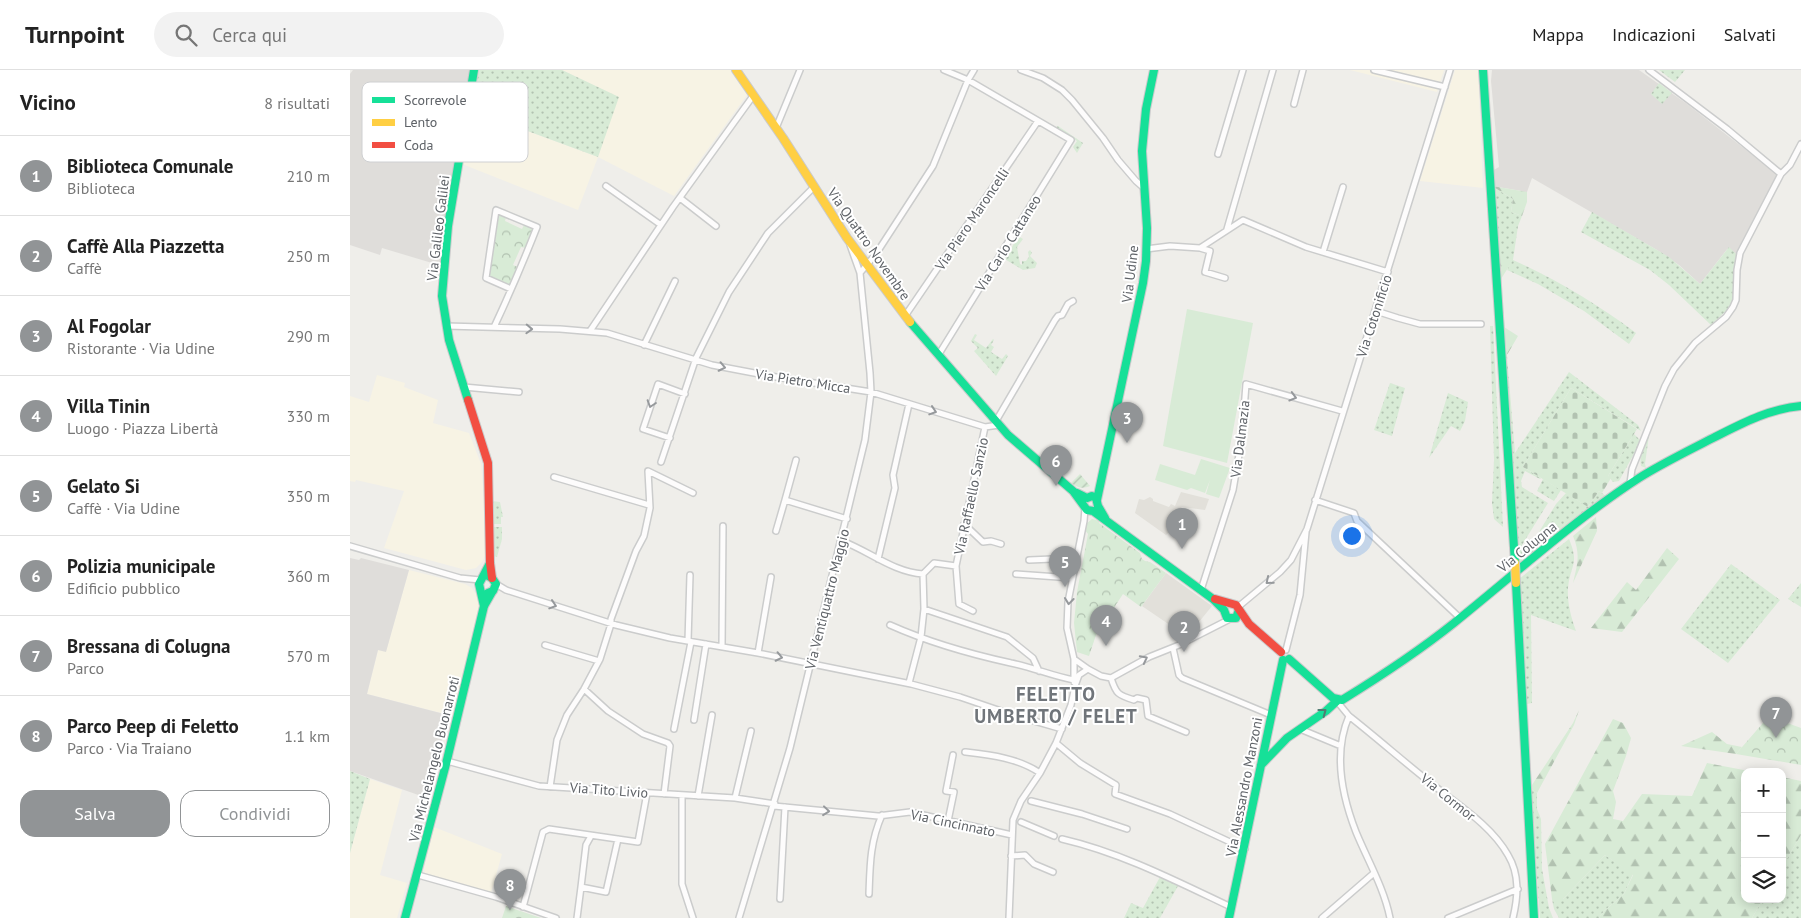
<!DOCTYPE html>
<html lang="it">
<meta charset="utf-8">
<style>
:root{--surface:#fff;--page:#f2f2f2;--text:#222;--muted:#767676;--line:#e0e0e0;--accent:#919496}
body{margin:0;font-family:"PT Sans",sans-serif;background:var(--page);color:var(--text)}
.controls{position:absolute;right:15px;bottom:15px;display:grid;overflow:hidden;border-radius:10px;box-shadow:0 2px 12px #0003}
.controls button{width:45px;height:45px;display:grid;place-items:center;padding:0;border:0;border-bottom:1px solid var(--line);background:var(--surface);color:var(--text);font:25px sans-serif}
.you{position:absolute;left:1001px;top:465px;width:18px;height:18px;margin:-12px;border:4px solid #fff;border-radius:50%;background:#1a73e8;box-shadow:0 0 0 8px #1a73e833}
.badge{display:grid;place-items:center;width:32px;height:32px;border-radius:50%;background:var(--accent);color:#fff;font-size:16px;font-weight:700}
.pin{position:absolute;translate:-50% -41px;filter:drop-shadow(0 1px 2px #0008)}
.pin::after{content:'';position:absolute;top:26px;width:18px;height:15px;background:inherit;clip-path:polygon(0 0,100% 0,50% 100%)}
.list{margin:0;padding:0;list-style:none}
h2{display:flex;justify-content:space-between;align-items:center;height:65px;margin:0;padding:0 20px;font-size:21px}
h2 small{font-size:16px;font-weight:400;color:var(--muted)}
.list li{display:grid;grid-template-columns:32px 1fr auto;gap:15px;align-items:center;box-sizing:border-box;height:80px;padding:0 20px;border-top:1px solid var(--line)}
.list b{display:block;font-size:19px;white-space:nowrap}
.list p{margin:0;font-size:16px;white-space:nowrap;color:var(--muted)}
.list em{font-size:16px;font-style:normal;color:var(--muted)}
.actions{display:flex;gap:10px;padding:15px 20px}
.actions a{flex:1;padding:11px 0;border:1px solid var(--accent);border-radius:15px;text-align:center;font-size:18px;color:var(--accent)}
.actions .main{background:var(--accent);color:#fff}
.icon{flex:none;width:28px;height:28px;fill:none;stroke:currentColor;stroke-width:2;stroke-linecap:round;stroke-linejoin:round}
.map{position:relative;flex:none;width:1451px;height:848px;overflow:hidden}
header{display:flex;align-items:center;gap:30px;box-sizing:border-box;height:70px;padding:0 25px;background:var(--surface);border-bottom:1px solid var(--line)}
header strong{font-size:24px}
nav{display:flex;gap:28px;margin-inline-start:auto;font-size:18px}
.search{width:350px;height:45px;background:var(--page);display:flex;align-items:center;gap:12px;box-sizing:border-box;padding:0 18px;border-radius:28px;color:var(--muted);font-size:19px}
main{display:flex}
aside{flex:1;background:var(--surface)}
.map>svg:first-child{display:block}
.commercial{fill:#f7f3e4}
.industrial{fill:#dfddda}
.education{fill:#e2e0da}
.grass{fill:url(#grass-dots)}
.forest{fill:url(#forest-firs)}
.cemetery{fill:url(#cemetery-stones)}
.park{fill:url(#park-crowns)}
.garden{fill:url(#garden-furrows)}
.pitch{fill:#d8ebd6}
.lines{fill:none;stroke-linecap:round;stroke-linejoin:round}
.street-casing{stroke:#cbcccc;stroke-width:8}
.fast-casing{stroke:#cacacb;stroke-width:10}
.slow-casing{stroke:#cacacb;stroke-width:10}
.jam-casing{stroke:#cacacb;stroke-width:10}
.street{stroke:#fdfcfc;stroke-width:5}
.fast{stroke:#16e098;stroke-width:8}
.slow{stroke:#ffcf43;stroke-width:8}
.jam{stroke:#f24e42;stroke-width:8}
.slow-bridge-casing{stroke:#cacacb;stroke-width:10;stroke-linecap:butt}
.slow-bridge{stroke:#ffcf43;stroke-width:8}
.oneway{stroke:#96999c}
.oneway2{stroke:#507c72}
.labels{text-anchor:middle;dominant-baseline:central;stroke-width:4;stroke-linejoin:round;paint-order:stroke}
.street-label{font-size:14px;fill:#5f6368;stroke:#fff}
.district-label{font-size:19px;font-weight:bold;letter-spacing:1px;fill:#70757a;stroke:#fff}
.key{fill:#fff;stroke:#cfd0d2;stroke-width:1}
.key-label{font-size:14px;fill:#5f6368}
</style>
<header>
<strong>Turnpoint</strong>
<div class="search"><svg class="icon" aria-label="search" viewBox="0 0 24 24"><circle cx="10" cy="10" r="6"/><path d="M15 15l6 6"/></svg>Cerca qui</div>
<nav><a>Mappa</a><a>Indicazioni</a><a>Salvati</a></nav>
</header>
<main>
<aside>
<h2>Vicino<small>8 risultati</small></h2>
<ul class="list">
<li><span class="badge">1</span><div><b>Biblioteca Comunale</b><p>Biblioteca</p></div><em>210 m</em></li>
<li><span class="badge">2</span><div><b>Caffè Alla Piazzetta</b><p>Caffè</p></div><em>250 m</em></li>
<li><span class="badge">3</span><div><b>Al Fogolar</b><p>Ristorante · Via Udine</p></div><em>290 m</em></li>
<li><span class="badge">4</span><div><b>Villa Tinin</b><p>Luogo · Piazza Libertà</p></div><em>330 m</em></li>
<li><span class="badge">5</span><div><b>Gelato Si</b><p>Caffè · Via Udine</p></div><em>350 m</em></li>
<li><span class="badge">6</span><div><b>Polizia municipale</b><p>Edificio pubblico</p></div><em>360 m</em></li>
<li><span class="badge">7</span><div><b>Bressana di Colugna</b><p>Parco</p></div><em>570 m</em></li>
<li><span class="badge">8</span><div><b>Parco Peep di Feletto</b><p>Parco · Via Traiano</p></div><em>1.1 km</em></li>
</ul>
<div class="actions"><a class="main">Salva</a><a>Condividi</a></div>
</aside>
<div class="map">
<svg width="1451" height="848" viewBox="0 0 1451 848">
<defs>
<pattern id="grass-dots" width="8" height="8" patternUnits="userSpaceOnUse" patternTransform="scale(1.25)"><rect width="8" height="8" fill="#d8ebd6"/><path d="M2 2h.1M6 6h.1" fill="none" stroke="#b2c2b1" stroke-width="1.8" stroke-linecap="round"/></pattern>
<pattern id="forest-firs" width="22" height="20" patternUnits="userSpaceOnUse" patternTransform="scale(1.25)"><rect width="22" height="20" fill="#d8ebd6"/><path d="M5 1l3.5 6h-7zM16 11l3.5 6h-7z" fill="#b2c2b1"/></pattern>
<pattern id="cemetery-stones" width="16" height="16" patternUnits="userSpaceOnUse" patternTransform="scale(1.25)"><rect width="16" height="16" fill="#d8ebd6"/><path d="M2 7V4a2 2 0 0 1 4 0v3zM10 15v-3a2 2 0 0 1 4 0v3z" fill="#b2c2b1"/></pattern>
<pattern id="park-crowns" width="20" height="18" patternUnits="userSpaceOnUse" patternTransform="scale(1.25)"><rect width="20" height="18" fill="#d8ebd6"/><path d="M2 6a3 3 0 1 1 6 0M12 15a3 3 0 1 1 6 0" fill="none" stroke="#b2c2b1"/></pattern>
<pattern id="garden-furrows" width="10" height="10" patternUnits="userSpaceOnUse" patternTransform="scale(1.25)"><rect width="10" height="10" fill="#d8ebd6"/><path d="M-1 1l2-2M0 10L10 0M9 11l2-2" fill="none" stroke="#b2c2b1"/></pattern>
</defs>
<rect width="100%" height="100%" fill="#efeeea"/>
<path class="commercial" d="M212,0H380L397,25L324,126L248,87L228,140L112,94L121,40L248,87L268,27Z
M1000,0H1094L1087,22Z
M1105,0H1128L1133,118L1070,111Z
M27,305L55,313L54,317L88,330L83,353L119,363L131,394L135,441V486L132,492L126,498L116,500L34,478L54,421L6,410L5,412L0,411V326L19,332Z
M59,500L115,514L122,518L129,529V538L103,646L17,624L28,580L36,581Z
M20,709L52,720L30,805L57,813L47,848H0V783Z
M84,757L152,784L141,823L75,803L74,799Z"/>
<path class="industrial" d="M3,0H120L112,40L92,196L32,178L30,185L0,175V4Z
M1142,0H1289L1337,34L1427,104L1425,113L1393,169L1387,185L1378,178L1350,214L1329,195L1307,180L1182,108L1177,122L1142,116V101L1149,97L1141,11Z
M0,488L9,490L11,488L59,500L36,582L28,580L17,624L98,645L77,728L0,701Z"/>
<path class="education" d="M831,422L859,429L855,440L832,437L826,442L828,448L816,458L819,462L816,465L785,443L789,429L794,430L800,427L803,429V431L819,437L821,434L825,436Z
M816,503L862,536L844,558L833,564L792,536Z"/>
<path class="grass" d="M129,0H212L269,27L248,87L121,40Z
M1309,0H1335L1325,12Z
M1309,13L1322,23L1312,34L1301,24Z
M708,56L733,73L727,83L723,77L727,71L706,57Z
M1142,116L1163,129L1161,142L1172,146L1168,156L1163,190C1207,210 1247,234 1286,263L1279,274L1234,241L1188,214L1157,200L1162,190L1149,188L1165,383L1219,302L1288,355L1291,361L1221,318L1173,397L1191,408L1190,409L1175,401L1171,411L1172,417L1198,433L1172,475V492L1167,497Z
M1242,142L1319,187L1350,214L1379,177L1387,185L1385,195L1383,231L1379,238L1361,255L1319,215L1300,200L1231,162Z
M668,166L673,169L667,177L670,194L672,195V191H676L679,187L678,182L680,180L682,183L680,186L687,193L685,198L673,200L653,188L655,183H659L662,181V177Z
M1140,256H1143L1153,457L1144,449L1142,433L1144,390Z
M625,264L627,265L624,270L636,278L643,269L644,270L641,275L644,277L641,282L652,289L656,284L658,286L646,306L624,281L628,278L621,271Z
M1040,313L1055,318L1042,366L1024,360Z
M1098,323L1118,332L1115,351L1110,361L1101,356L1079,388Z
M1284,364L1291,371L1269,411L1263,412L1258,406Z
M1299,365L1295,394L1296,398L1291,396C1289,385 1294,375 1299,365Z
M1193,409L1211,420L1204,431L1187,421Z
M1249,421L1256,426L1179,488L1178,480L1206,434L1216,423L1238,437Z
M142,431L150,432L153,447H151V454H144Z
M144,457H152V469L147,487L143,486Z
M1219,469C1230,495 1220,495 1218,518C1217,532 1221,547 1226,561L1181,545L1182,633L1177,634L1169,509Z
M1381,494L1430,530L1378,593L1331,559Z
M1451,513V537L1438,529Z
M0,701L20,709L0,783Z
M1180,718L1187,723V739L1191,749L1192,799L1199,838L1203,848H1190Z
M1451,765V848H1402L1413,829H1432V797Z
M1255,785L1283,804L1274,824L1254,841L1249,848H1209L1204,839L1202,829H1213Z
M810,807L828,816L810,848H774L781,833L793,838Z"/>
<path class="forest" d="M1142,116L1177,122V132L1172,146L1161,142L1163,129Z
M1149,187L1163,190L1151,209Z
M1154,257L1168,266L1157,285Z
M1246,447L1247,461L1223,513C1227,495 1231,485 1223,466Z
M1317,478L1329,489L1272,562L1241,558L1277,512L1286,520Z
M1229,640L1224,655L1187,723L1180,718L1223,653Z
M1263,649L1273,653L1281,668L1276,686L1263,721L1266,732L1263,749L1273,751L1292,724L1342,726L1357,693L1404,702H1395V829H1413L1402,848H1249L1254,841L1274,824L1283,805L1255,785L1213,829H1202L1195,774Z
M1362,662L1377,674L1392,677L1386,684L1331,676Z
M1432,707L1451,711V765L1432,797Z"/>
<path class="cemetery" d="M1221,318L1287,359L1258,406L1261,408L1252,423L1249,421L1238,437L1173,397Z"/>
<path class="park" d="M149,144L156,147L155,151L172,159L174,155L184,159L176,178L171,177L163,195L168,197L160,216L139,207Z
M742,449L750,451L749,453L790,483L792,489L795,491L800,492L816,503L791,537L773,524L746,565L739,586L727,582L724,553L727,522L738,464L734,459L736,454Z
M1419,646L1451,658V695L1386,684Z
M156,836L191,848H152Z"/>
<path class="garden" d="M730,404L740,416C733,419 728,418 721,413Z"/>
<path class="pitch" d="M837,239L903,253L877,393L813,376Z
M851,389L880,398L869,428L856,424L860,410L855,423L841,418L837,420L805,410L810,394L845,405Z"/>
<g class="lines">
<g class="street-casing">
<path id="street" d="M671,0L693,8L712,20L722,30L753,68L768,90L786,111L794,118
M1024,0L1095,17
M1299,0L1377,59L1431,104
M944,34L953,0
M426,58L450,0
M868,84L893,0
M256,116L311,155
M330,128L366,156
M877,159L923,0
M850,178L860,181L855,202L875,208
M796,179L820,176L850,178L893,150L956,177L1038,202
M973,182L993,117
M510,203L526,184L583,96L618,10L624,0
M1026,241L1048,248L1070,254H1131
M555,246L688,51
M96,256L210,259L257,263L362,295L420,306L521,322L635,357L649,355
M145,257V255C160,223 174,190 187,157L146,140L136,208L161,219
M240,261L323,137L403,26
M294,275L325,211
M589,284L721,70L618,10L594,0
M114,317L169,322
M646,351L705,250L708,246L712,245L718,234L723,231
M320,368L293,359L308,314L335,324
M446,390L435,430L497,449
M311,392L346,288L379,222L418,163L464,117
M204,407L299,435
M1280,413L1282,399L1315,316L1324,299L1345,273L1376,247L1383,237L1386,230L1387,200L1390,183L1431,104L1440,95L1451,74
M965,430L1004,443L1007,451L1110,548
M614,454L633,472L641,471L651,474
M426,461L435,430
M492,471C519,481 543,502 573,504
M0,476L110,508L130,510
M528,489L545,418L543,405L559,334
M679,490L726,488
M666,504L722,508
M146,514L156,520L266,555L320,568L408,583L561,614L610,627L660,644L712,659
M851,520L883,420L892,367L896,314L992,341
M888,537L930,502L941,490L957,459L1100,0
M574,539L657,567L683,588L689,601
M623,541L609,534L606,496L635,357
M540,555C578,572 620,584 661,593C682,597 702,606 724,610
M338,571L340,505
M195,575L249,591
M372,577L373,456
M823,578L829,605L832,608L921,645
M936,580L950,525L956,462
M408,583L421,507
M724,589L738,599
M761,608L799,587L829,575L880,549
M761,608C766,624 768,625 784,630L787,628L796,630L798,646L836,662
M724,612V589L717,558L718,532L734,451L735,438
M559,613L571,567L574,539L573,504L584,493L606,496
M234,619L258,641L293,664L318,673L320,676L314,724
M988,630L990,635L999,646C1027,668 1054,692 1082,714C1108,735 1141,755 1158,785C1170,805 1168,827 1163,848
M999,646C983,683 992,726 1006,762C1018,791 1034,818 1040,848
M344,650L356,574
M324,659L341,572
M950,659L991,676
M706,673L730,693L766,715L765,724L820,744L895,779
M615,682C641,685 668,688 690,703
M97,691L189,716L385,728L425,734
M200,717L207,670L217,645L234,619L250,589L261,554V549L286,481L294,466L300,438L298,401L343,423
M332,725V814L343,848
M348,726L362,645
M385,728L401,661
M681,731L732,744L777,759
M424,736L528,746L560,742L662,765
M598,751L604,722L596,721L603,685
M671,752L704,766
M712,769C772,783 826,811 881,837
M661,786L675,785L684,794L703,802
M68,805L146,827L206,848
M231,817L236,775L241,766
M519,824C520,795 520,772 532,745
M430,829L435,737
M173,837L193,762L199,759L288,772L297,723
M227,848L231,817L256,822L268,769
M389,848L440,678L515,370L521,322L520,303L510,203L500,175
M659,848L663,750L671,731L690,703L706,673L721,635L725,616L729,605L738,599L751,606L761,608
M972,848L1024,803
M1098,848L1168,819"/>
</g>
<g class="fast-casing">
<path id="fast" d="M1133,0L1165,493
M560,252L658,365L723,421L737,440L743,441L863,529L874,540L877,548H886L889,540
M118,330L99,270L92,226L98,156L124,0
M727,423L737,428L742,426L746,428L748,436L755,448
M747,430L793,213L796,191L797,158L792,81L796,39L804,0
M138,506L142,508L146,514L143,521L138,523
M1166,513L1184,848
M134,536L129,514L140,493
M939,589L983,628L992,630C1031,606 1069,581 1104,553C1165,504 1224,450 1289,408C1313,393 1338,381 1363,368C1391,354 1418,339 1451,336
M911,695L937,668L976,641L988,630
M55,848L96,694L134,536L142,522
M879,848L933,590"/>
</g>
<g class="slow-casing">
<path id="slow" d="M386,0L433,68L497,168L560,252"/>
</g>
<g class="jam-casing">
<path id="jam" d="M118,330L138,393L140,493L142,508
M865,529L886,535L899,554L931,582"/>
</g>
<use href="#street" class="street"/>
<use href="#fast" class="fast"/>
<use href="#slow" class="slow"/>
<use href="#jam" class="jam"/>
<g class="slow-bridge-casing">
<path id="slow-bridge" d="M1165,493L1166,513"/>
</g>
<use href="#slow-bridge" class="slow-bridge"/>
</g>
<defs><path id="oneway-chevron" d="M-2-3.5L2.5 0L-2 3.5" fill="none" stroke-width="1.6" stroke-linecap="round" stroke-linejoin="round" transform="scale(1.25)"/></defs>
<g class="oneway">
<use href="#oneway-chevron" transform="translate(179 259) rotate(2)"/>
<use href="#oneway-chevron" transform="translate(372 297) rotate(12)"/>
<use href="#oneway-chevron" transform="translate(943 327) rotate(16)"/>
<use href="#oneway-chevron" transform="translate(301 334) rotate(108)"/>
<use href="#oneway-chevron" transform="translate(583 341) rotate(18)"/>
<use href="#oneway-chevron" transform="translate(919 511) rotate(140)"/>
<use href="#oneway-chevron" transform="translate(719 531) rotate(96)"/>
<use href="#oneway-chevron" transform="translate(203 535) rotate(18)"/>
<use href="#oneway-chevron" transform="translate(429 587) rotate(12)"/>
<use href="#oneway-chevron" transform="translate(794 589) rotate(-27)"/>
<use href="#oneway-chevron" transform="translate(476 741) rotate(6)"/>
</g>
<use class="oneway2" href="#oneway-chevron" transform="translate(973 642) rotate(-37)"/>
<g class="labels">
<g class="street-label">
<text transform="translate(622 149) rotate(-56)">Via Piero Maroncelli</text>
<text transform="translate(88 158) rotate(-83)">Via Galileo Galilei</text>
<text transform="translate(658 173) rotate(-58)">Via Carlo Cattaneo</text>
<text transform="translate(519 174) rotate(55)">Via Quattro Novembre</text>
<text transform="translate(780 204) rotate(-83)">Via Udine</text>
<text transform="translate(1024 246) rotate(-72)">Via Cotonificio</text>
<text transform="translate(453 311) rotate(9)">Via Pietro Micca</text>
<text transform="translate(890 369) rotate(-83)">Via Dalmazia</text>
<text transform="translate(621 426) rotate(-78)">Via Raffaello Sanzio</text>
<text transform="translate(1177 477) rotate(-39)">Via Colugna</text>
<text transform="translate(477 529) rotate(-76)">Via Ventiquattro Maggio</text>
<text transform="translate(84 689) rotate(-76)">Via Michelangelo Buonarroti</text>
<text transform="translate(894 717) rotate(-79)">Via Alessandro Manzoni</text>
<text transform="translate(259 720) rotate(4)">Via Tito Livio</text>
<text transform="translate(1098 727) rotate(39)">Via Cormor</text>
<text transform="translate(603 753) rotate(12)">Via Cincinnato</text>
</g>
<g class="district-label">
<text x="706" y="624">FELETTO<tspan x="706" dy="22">UMBERTO / FELET</tspan></text>
</g>
</g>
<rect x="12" y="12" width="166" height="80" rx="8" class="key"/>
<rect x="22" y="27" width="23" height="6" fill="#16e098"/>
<rect x="22" y="49" width="23" height="7" fill="#ffcf43"/>
<rect x="22" y="72" width="23" height="6" fill="#f24e42"/>
<g class="key-label">
<text x="54" y="35">Scorrevole</text>
<text x="54" y="57">Lento</text>
<text x="54" y="80">Coda</text>
</g>
</svg>
<div class="controls">
<button>+</button>
<button>−</button>
<button><svg class="icon" aria-label="layers" viewBox="0 0 24 24"><path d="M12 4l9 5-9 5-9-5zM3 14l9 5 9-5"/></svg></button>
</div>
<div class="you"></div>
<div class="pin badge" style="left:832px;top:479px">1</div>
<div class="pin badge" style="left:834px;top:582px">2</div>
<div class="pin badge" style="left:777px;top:373px">3</div>
<div class="pin badge" style="left:756px;top:576px">4</div>
<div class="pin badge" style="left:715px;top:517px">5</div>
<div class="pin badge" style="left:706px;top:416px">6</div>
<div class="pin badge" style="left:1426px;top:668px">7</div>
<div class="pin badge" style="left:160px;top:840px">8</div>
</div>
</main>
